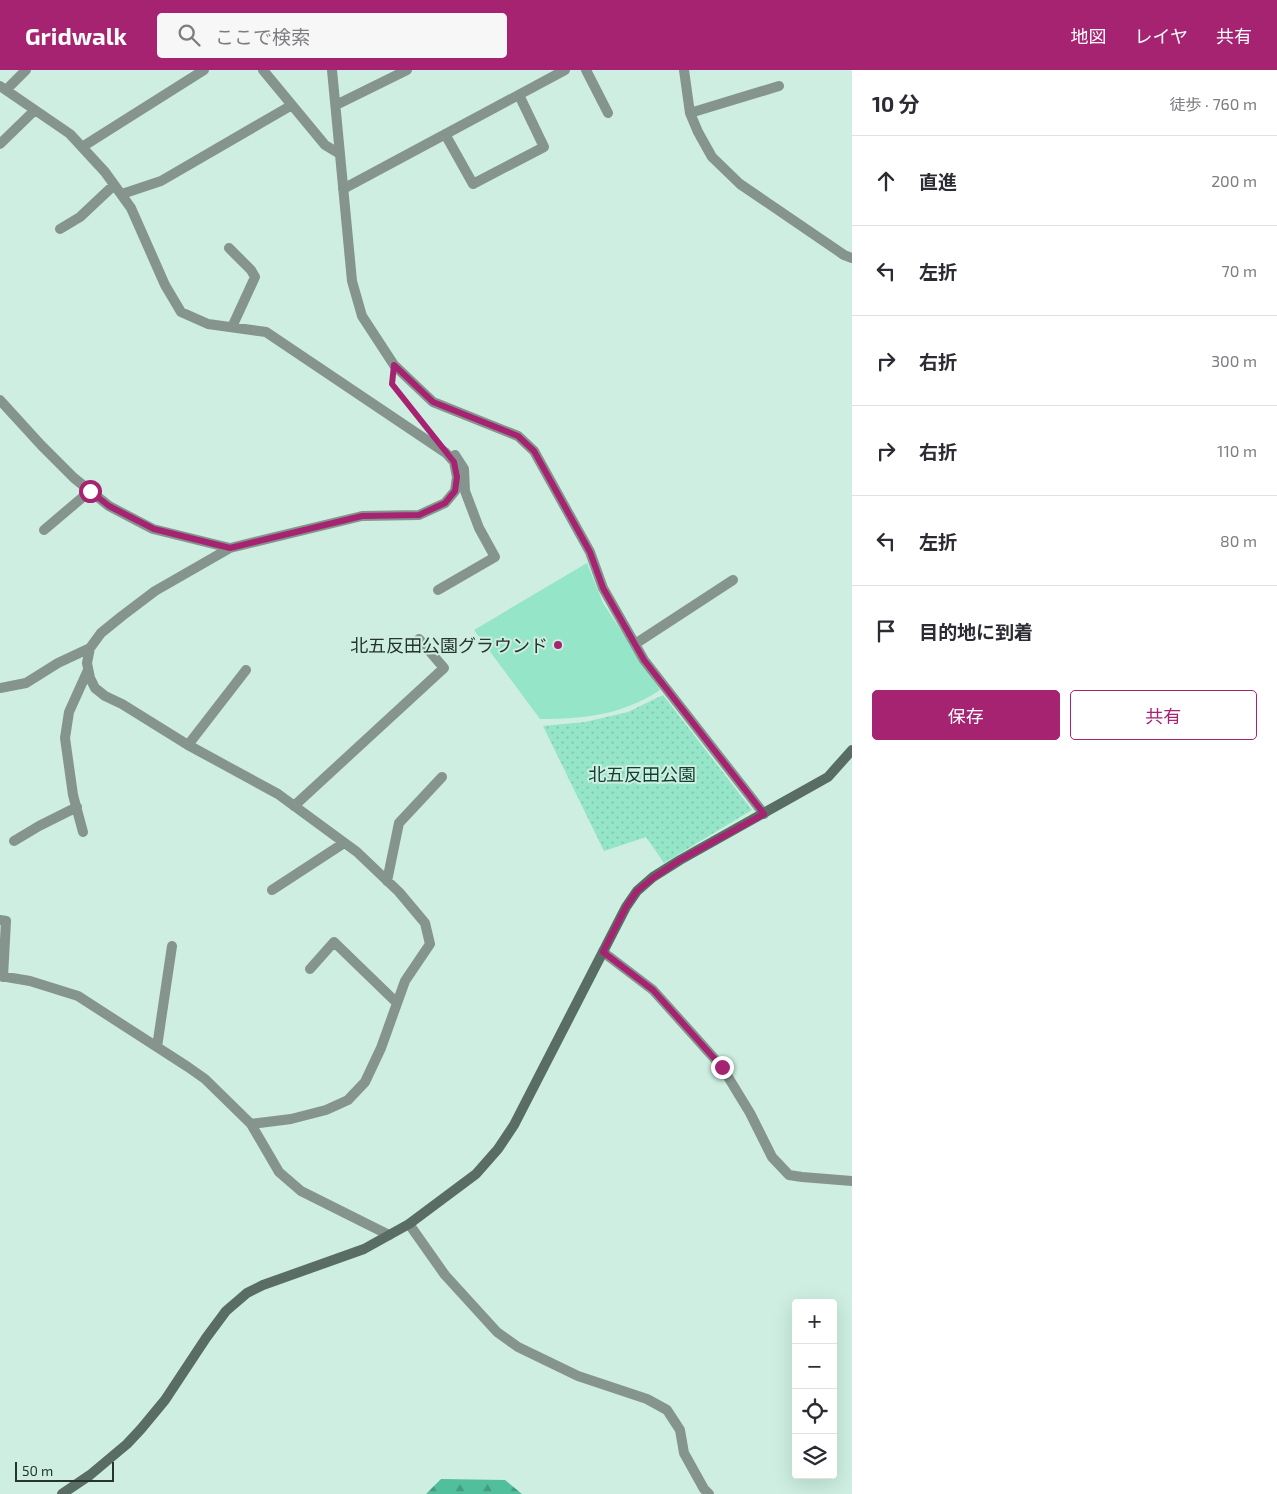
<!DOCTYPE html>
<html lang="ja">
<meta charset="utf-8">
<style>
:root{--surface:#fff;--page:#f7f7f7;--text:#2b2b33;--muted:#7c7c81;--line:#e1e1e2;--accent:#a62371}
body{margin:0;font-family:"Exo 2","Noto Sans JP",sans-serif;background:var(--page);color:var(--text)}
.controls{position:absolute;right:15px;bottom:15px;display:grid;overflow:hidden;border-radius:5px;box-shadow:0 5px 20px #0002}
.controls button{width:45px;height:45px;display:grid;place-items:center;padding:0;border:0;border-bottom:1px solid var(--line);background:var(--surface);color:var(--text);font:25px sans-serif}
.scale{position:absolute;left:15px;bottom:12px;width:99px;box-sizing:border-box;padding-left:5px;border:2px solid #26332e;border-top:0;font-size:14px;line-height:18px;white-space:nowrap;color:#26332e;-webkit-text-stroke:4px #cdeee1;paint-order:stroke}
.stop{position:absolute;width:15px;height:15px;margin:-11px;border:4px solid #a62371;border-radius:50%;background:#fff}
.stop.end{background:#a62371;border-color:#fff;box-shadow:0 1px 5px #0008}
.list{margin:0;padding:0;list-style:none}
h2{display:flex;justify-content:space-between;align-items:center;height:65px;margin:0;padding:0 20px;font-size:21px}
h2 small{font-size:16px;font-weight:400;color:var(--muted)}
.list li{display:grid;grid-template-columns:32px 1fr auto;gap:15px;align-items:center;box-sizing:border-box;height:90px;padding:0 20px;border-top:1px solid var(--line)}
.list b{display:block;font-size:19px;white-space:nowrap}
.list em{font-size:16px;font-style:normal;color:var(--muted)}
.actions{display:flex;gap:10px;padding:15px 20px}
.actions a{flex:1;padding:11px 0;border:1px solid var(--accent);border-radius:5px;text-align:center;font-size:18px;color:var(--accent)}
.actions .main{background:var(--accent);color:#fff}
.icon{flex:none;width:28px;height:28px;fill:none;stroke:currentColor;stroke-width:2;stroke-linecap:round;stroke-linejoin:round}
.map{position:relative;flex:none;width:852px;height:1424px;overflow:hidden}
header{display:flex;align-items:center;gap:30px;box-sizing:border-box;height:70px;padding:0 25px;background:var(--accent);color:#fff}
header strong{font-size:24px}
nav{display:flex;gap:28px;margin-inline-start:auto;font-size:18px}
.search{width:350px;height:45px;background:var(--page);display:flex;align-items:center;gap:12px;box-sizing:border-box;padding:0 18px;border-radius:5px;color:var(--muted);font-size:19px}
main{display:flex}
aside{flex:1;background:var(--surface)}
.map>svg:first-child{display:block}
.forest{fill:url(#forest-firs)}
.park{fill:url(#park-dots)}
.garden{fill:#95e5c8}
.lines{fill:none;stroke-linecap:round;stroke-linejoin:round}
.path{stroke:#7d948b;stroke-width:2.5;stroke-dasharray:4 2.5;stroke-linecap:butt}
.street{stroke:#86948e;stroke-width:10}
.secondary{stroke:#596d65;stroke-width:10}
.route{stroke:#a62371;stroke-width:6}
.poi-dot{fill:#a62371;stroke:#cdeee1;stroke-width:2}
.labels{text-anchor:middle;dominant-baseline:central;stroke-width:4;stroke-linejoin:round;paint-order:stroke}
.poi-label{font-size:18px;fill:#26332e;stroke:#cdeee1;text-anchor:end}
.park-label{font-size:18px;fill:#114133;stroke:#cdeee1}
</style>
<header>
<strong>Gridwalk</strong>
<div class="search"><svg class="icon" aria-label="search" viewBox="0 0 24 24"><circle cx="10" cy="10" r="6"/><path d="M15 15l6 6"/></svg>ここで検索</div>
<nav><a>地図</a><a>レイヤ</a><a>共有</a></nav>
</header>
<main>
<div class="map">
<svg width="852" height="1424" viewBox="0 0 852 1424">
<defs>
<pattern id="forest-firs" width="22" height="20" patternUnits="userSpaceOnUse" patternTransform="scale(1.25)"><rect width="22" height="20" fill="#52bf9c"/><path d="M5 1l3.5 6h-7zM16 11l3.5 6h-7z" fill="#449c80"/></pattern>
<pattern id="park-dots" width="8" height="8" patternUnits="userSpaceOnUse" patternTransform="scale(1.25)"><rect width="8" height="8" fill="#95e5c8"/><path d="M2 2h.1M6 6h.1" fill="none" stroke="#80c5ac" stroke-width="1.8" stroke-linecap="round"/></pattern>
</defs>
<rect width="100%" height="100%" fill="#cdeee1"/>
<path class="forest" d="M441,1409L505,1410L522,1424H426Z"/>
<path class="park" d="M663,625L752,740L664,793L646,767L604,781L543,656L585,652L628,642Z"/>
<path class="garden" d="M587,493L603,533L660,620C622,645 584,649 540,649L474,560Z"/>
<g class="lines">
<path class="path" d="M392,309L391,314L421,351"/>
<path class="street" d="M263,0L325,75L340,84
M332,0L352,211L362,246L394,295L433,332L518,366L534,381L590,482L603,518L644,590L764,744
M586,0L608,43
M684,0L690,43L698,62L712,87L740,114L844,185L852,188
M0,16L70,64L105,102L131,138L165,215L181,242L208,254L266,262L446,383L454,392L457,407L455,421L445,433L419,445L362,446L230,478L155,521L122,546L101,563L90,578L87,593L90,608L95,618L105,626L122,634L188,675L278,724L357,782L399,822L425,853L430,874L405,911L381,978L365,1012L348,1030L326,1040L291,1049L251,1054
M6,20L26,0
M336,35L407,0
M690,43L779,16
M445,64L473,114L544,77L519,25
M0,74L35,40
M82,77L204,0
M343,119L565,0
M122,124L161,111L292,35
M60,159L80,147L114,115
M229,178L251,200L255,207L232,257
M0,330L41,375L74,408L109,436L153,459L230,478
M44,460L90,421
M438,520L495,487L479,458L465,421L464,399L455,385
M635,574L733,510
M0,618L26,613L58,593L90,578
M188,675L246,600
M294,736L444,598L419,569
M83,762L73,725L65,668L69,642L88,600
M14,771L39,756L77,737
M387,811L399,753L442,707
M272,820L344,773
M0,850L6,851L3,907
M603,882L653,920L722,997L750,1043L772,1087L789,1105L802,1107L852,1111
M310,899L334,872L397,933
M0,906L30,911L78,926L188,997L205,1009L251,1054L279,1102L301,1121L389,1165
M157,977L172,876
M409,1154L445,1205L497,1262L518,1277L578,1306L647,1329L667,1340L680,1360L684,1383L704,1419L709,1424"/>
<path class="secondary" d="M62,1424L90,1405L127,1374L141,1359L165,1330L206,1268L226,1241L247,1223L263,1215L364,1179L409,1154L476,1104L498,1079L514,1055L626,837L637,821L653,807L680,790L828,707L852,680"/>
</g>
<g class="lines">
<path class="route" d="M90,421L109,436L154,459L230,478L362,446L419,445L445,433L455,421L457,407L454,392L392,314L394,295L433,332L518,366L534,381L590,482L603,518L644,590L764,744L680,790L653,808L637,821L626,837L603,882L653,920L722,997"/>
</g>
<circle class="poi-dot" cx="558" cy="575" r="5"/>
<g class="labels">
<g class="poi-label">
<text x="548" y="575">北五反田公園グラウンド</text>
</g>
<g class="park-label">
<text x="642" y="704">北五反田公園</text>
</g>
</g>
</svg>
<div class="controls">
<button>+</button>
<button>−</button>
<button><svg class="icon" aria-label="locate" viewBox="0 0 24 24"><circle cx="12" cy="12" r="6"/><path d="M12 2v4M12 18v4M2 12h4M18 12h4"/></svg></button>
<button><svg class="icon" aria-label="layers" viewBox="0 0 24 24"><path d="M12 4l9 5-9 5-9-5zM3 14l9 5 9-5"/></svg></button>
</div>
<div class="scale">50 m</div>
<div class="stop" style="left:90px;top:421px"></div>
<div class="stop end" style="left:722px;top:997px"></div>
</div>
<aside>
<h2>10 分<small>徒歩 · 760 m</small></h2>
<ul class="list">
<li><svg class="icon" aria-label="ahead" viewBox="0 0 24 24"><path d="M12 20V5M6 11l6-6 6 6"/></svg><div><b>直進</b></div><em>200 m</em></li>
<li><svg class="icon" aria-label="left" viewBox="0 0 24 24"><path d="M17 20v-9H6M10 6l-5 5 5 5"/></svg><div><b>左折</b></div><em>70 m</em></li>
<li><svg class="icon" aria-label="right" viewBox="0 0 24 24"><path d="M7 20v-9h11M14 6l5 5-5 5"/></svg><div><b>右折</b></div><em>300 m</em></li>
<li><svg class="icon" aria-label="right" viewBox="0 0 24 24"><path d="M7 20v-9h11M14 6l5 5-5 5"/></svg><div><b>右折</b></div><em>110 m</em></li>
<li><svg class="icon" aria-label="left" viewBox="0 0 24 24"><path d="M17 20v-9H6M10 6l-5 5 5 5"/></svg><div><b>左折</b></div><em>80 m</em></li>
<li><svg class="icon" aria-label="arrive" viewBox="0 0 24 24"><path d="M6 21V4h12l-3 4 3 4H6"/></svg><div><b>目的地に到着</b></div></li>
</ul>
<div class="actions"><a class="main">保存</a><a>共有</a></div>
</aside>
</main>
